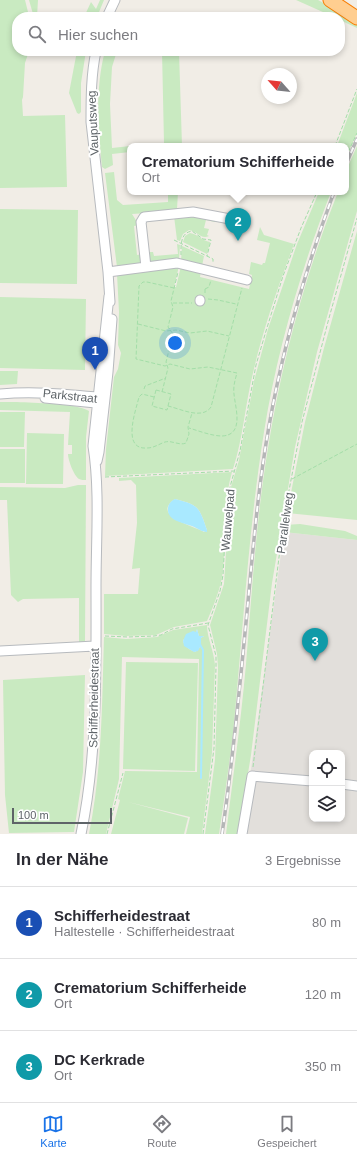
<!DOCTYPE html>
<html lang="de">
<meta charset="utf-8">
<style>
:root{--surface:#fff;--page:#f7f7f7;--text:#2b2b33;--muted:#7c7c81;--line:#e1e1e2;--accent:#1a73e8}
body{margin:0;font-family:Helvetica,sans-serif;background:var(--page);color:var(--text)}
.controls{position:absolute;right:12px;bottom:12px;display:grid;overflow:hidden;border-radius:8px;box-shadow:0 2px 6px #0003}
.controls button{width:36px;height:36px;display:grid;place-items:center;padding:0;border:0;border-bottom:1px solid var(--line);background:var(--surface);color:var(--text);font:20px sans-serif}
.compass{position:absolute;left:261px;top:68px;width:36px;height:36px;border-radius:50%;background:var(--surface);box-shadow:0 2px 6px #0003;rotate:297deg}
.scale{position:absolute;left:12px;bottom:10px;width:100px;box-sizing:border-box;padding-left:4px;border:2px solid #5e6468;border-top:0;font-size:11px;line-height:14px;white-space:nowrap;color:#5e6468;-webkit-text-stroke:3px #fff;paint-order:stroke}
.you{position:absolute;left:175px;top:343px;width:14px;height:14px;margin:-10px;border:3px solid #fff;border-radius:50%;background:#1a73e8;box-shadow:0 0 0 6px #1a73e833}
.badge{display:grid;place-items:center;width:26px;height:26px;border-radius:50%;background:var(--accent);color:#fff;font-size:13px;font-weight:700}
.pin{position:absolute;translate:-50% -33px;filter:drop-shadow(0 1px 2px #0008)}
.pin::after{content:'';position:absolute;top:21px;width:14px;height:12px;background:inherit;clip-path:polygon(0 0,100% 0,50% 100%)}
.popup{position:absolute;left:127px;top:143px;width:222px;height:52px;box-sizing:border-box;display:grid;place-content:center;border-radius:8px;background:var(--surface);filter:drop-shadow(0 1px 3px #0005);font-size:13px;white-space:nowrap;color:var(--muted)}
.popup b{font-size:15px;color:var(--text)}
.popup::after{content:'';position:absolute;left:50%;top:100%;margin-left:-8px;border:8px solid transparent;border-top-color:var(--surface)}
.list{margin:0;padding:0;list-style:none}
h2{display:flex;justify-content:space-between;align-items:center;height:52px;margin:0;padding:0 16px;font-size:17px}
h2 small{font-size:13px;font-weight:400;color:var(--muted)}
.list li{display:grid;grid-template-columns:26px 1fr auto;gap:12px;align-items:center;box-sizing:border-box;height:72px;padding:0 16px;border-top:1px solid var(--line)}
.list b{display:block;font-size:15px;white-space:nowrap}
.list p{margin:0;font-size:13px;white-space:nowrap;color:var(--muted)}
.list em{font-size:13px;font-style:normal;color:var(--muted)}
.icon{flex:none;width:22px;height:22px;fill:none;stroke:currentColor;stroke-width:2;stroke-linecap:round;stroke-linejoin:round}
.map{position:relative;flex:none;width:357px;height:834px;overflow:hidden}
.search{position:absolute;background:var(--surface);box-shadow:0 2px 6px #0003;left:12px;right:12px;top:12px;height:44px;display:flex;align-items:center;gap:10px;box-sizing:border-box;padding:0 14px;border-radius:16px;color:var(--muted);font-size:15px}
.sheet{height:268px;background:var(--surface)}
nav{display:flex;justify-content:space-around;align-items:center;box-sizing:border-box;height:56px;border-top:1px solid var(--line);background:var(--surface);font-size:11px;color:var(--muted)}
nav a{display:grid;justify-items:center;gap:2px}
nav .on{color:var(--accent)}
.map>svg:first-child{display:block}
.industrial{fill:#e2dfdb;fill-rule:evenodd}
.green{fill:#c9eac1;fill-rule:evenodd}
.water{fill:#a9e9ff}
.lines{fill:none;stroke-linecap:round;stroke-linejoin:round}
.stream{stroke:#a9e9ff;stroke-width:2}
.minor-casing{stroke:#b7babe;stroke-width:11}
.highway-casing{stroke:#f87d00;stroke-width:15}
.path{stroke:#a3dea8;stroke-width:1;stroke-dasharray:4 2;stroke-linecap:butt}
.minor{stroke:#fff;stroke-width:9}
.highway{stroke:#ffce90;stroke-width:13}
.rail-casing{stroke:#b5b6b7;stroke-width:3.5}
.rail{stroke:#fff;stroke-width:2;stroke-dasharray:6;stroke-linecap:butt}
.labels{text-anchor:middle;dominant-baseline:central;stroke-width:4;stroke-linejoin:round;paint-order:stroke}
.street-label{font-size:12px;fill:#5e6468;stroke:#fff}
</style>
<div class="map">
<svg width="357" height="834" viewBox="0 0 357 834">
<rect width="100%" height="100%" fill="#f1ede6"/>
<path class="industrial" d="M284,532L357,540V834H242ZM312,753H342V819H312Z"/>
<path class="green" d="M0,0H25L29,16L33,14L29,0H38L37,17H17V51H29L25,63L23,97L22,100L23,116L65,115L67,187L0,188Z
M100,0H104L97,17H84L91,2L96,9Z
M296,0H318L357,21V28L340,20V17H334Z
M77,51H86L81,83V112L79,114L77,113L69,93Z
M105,51H117L112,67L110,104L112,148L130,146V152L112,154L113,165L105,169L102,167C98,129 95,88 105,51Z
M162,51H179L182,146H134L164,143Z
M357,93V133L346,157V146H337Z
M357,146V211L317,352L295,447L272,583L251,755L238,834H226C233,777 241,721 246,664C252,592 256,520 268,448C282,361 305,275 338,192H346V171Z
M114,172L117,200L123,205L168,202V192H178L177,209L178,211L132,214L139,225L134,226L137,255L142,254L143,263L117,267L105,173Z
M319,192H331C301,269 277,351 264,432C248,532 243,633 233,733C229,767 224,800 219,834H205L215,760L218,668L217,654L210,625L224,584L229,503L231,487L239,460L254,381L268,329L297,244Z
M0,209L78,210L77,284L0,283Z
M185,215L215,220V222L206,220L204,228L209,229L207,235L209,236C201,240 197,231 189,230L183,234L180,241L177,240L174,216Z
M260,227L264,235L294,244C278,287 263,329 253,373C245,405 243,439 233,469L105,476L106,449L114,377L118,369L121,353L118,345L119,312L117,274L179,266L174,287H176L181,266L201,271L200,277L249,289L252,275L249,274L251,262L262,265L263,263H265L270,243L257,240Z
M357,231V520L287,513L305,422L324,348Z
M190,233C198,234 202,241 210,242L207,254L183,242L185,236Z
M177,244L180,245L179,260L150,263L149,252H153L154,256L178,254Z
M182,246L204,256L202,266L181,261Z
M0,297L86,299L85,370L0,368Z
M0,371H18L17,384L0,385Z
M17,402C34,403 75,403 89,411L86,437V480C84,480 81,480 79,479C74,476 68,460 68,454H72V445H68L70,412L0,410V402Z
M0,412H25L24,447H0Z
M27,433L64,434L63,484H26Z
M0,449H25V483H0Z
M232,472C222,507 227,542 222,577C219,593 213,607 207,621L174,627L156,635L126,636L104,634V594H138L140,568L132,569L137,523L136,485L131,480L119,481V478ZM175,499C199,505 199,507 207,530L204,532C194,526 150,516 175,499Z
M78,485H86L85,643H79V598L23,599L18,602L11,595L7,500H0V487L65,488Z
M300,524L345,531L357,536V540L284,532L285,525Z
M207,625C207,638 214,651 215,665L212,753L202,834H186L190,817L128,802L188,818L184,834H111L120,800L118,799L125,771L197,772L199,659L122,657L119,779L106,834H89C102,769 102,704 104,637L126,639L157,637L173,630ZM197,629L199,636H204L201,638L200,647L195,652L189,649L183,642V640L196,632Z
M126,662L198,663L195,771L123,769Z
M85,675L83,772L74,832L9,833L5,795L3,680Z"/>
<path class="water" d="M175,499C199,505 199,507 207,530V532C202,532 197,528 192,526C184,523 167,521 168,509C168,504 171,501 175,499Z
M197,629L199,636H204L201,638V644L203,648L202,649L200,647L198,651L194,652L184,646L183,641L186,634L193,631L196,632Z"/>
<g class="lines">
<path class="stream" d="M201,778L203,650L202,648"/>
<g class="minor-casing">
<path id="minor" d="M107,17L115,0
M96,51C91,75 91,98 91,122L108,272L110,302
M146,267L141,222L144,217L193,212L230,219
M108,272L177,263L247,280
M200,300V301
M0,394C33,391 64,394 97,397L102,399
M45,398L96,403L102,401
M97,461L99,452L108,372L112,319
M0,651L95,646
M342,784L357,786
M81,834C98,753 96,668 96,586C96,540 100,490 93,446L109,296
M242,834L252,776L312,781"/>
</g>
<g class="highway-casing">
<path id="highway" d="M330,0L357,18"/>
</g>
<path class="path" d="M335,146L357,89
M346,157L357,133
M174,240L213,259V263
M181,255C181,245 180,233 192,231L203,239L211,240L207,256
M174,288L147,282H143L139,286L136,359L165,366L170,364L190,369L208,367L237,373C235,380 233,387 234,394C235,407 245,435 222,436C212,436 199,431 189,428
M205,289L209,287L211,280
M205,293V288
M208,299L218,300L236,304
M173,303H192
M138,324L166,331L176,330L190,333L207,331L229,336
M144,389L145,386L166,378
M156,390L171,394L167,410L152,406Z
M162,392L168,368L166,362L173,334L168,327L173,307L171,301L178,272
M154,397L142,394L139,397C136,410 121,450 147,448C154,448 159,444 165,442C172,440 179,446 186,443L189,434L188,427L192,413
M168,406C181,409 202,420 211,407L242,288
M105,477L234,471
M292,479L357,444
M105,636L128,637L154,636L161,635L172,629L208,623
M253,767L284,517L302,422L329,318L357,218
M107,834L123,773
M203,834L214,748L216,667V656L208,625L220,591L223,575L227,504L230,487L240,451L256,365L266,331L283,276L301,228L317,192"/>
<use href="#minor" class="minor"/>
<use href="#highway" class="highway"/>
<g class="rail-casing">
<path id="rail" d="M346,164L357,139
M222,834C233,760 240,686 247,612C253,550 258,487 269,426C283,346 306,268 334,192"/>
</g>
<use href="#rail" class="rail"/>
</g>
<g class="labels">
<g class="street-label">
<text transform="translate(93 123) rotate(-93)">Vauputsweg</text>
<text transform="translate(70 396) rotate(6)">Parkstraat</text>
<text transform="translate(228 520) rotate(-85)">Wauwelpad</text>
<text transform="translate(285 523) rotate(-82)">Parallelweg</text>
<text transform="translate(94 698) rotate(-89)">Schifferheidestraat</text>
</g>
</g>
</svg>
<div class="controls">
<button><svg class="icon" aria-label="locate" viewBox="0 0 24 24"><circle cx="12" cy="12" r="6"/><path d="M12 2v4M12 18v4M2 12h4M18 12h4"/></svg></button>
<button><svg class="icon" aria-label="layers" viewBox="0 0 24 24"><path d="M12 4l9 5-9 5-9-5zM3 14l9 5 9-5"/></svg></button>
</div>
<svg class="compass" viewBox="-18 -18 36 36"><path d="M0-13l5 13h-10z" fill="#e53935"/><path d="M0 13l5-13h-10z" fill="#7c7c81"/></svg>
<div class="scale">100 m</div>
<div class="you"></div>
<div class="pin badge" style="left:95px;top:370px;background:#1a4fb4">1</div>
<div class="pin badge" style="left:238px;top:241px;background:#0f9aa8">2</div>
<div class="popup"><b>Crematorium Schifferheide</b>Ort</div>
<div class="pin badge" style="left:315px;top:661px;background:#0f9aa8">3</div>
<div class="search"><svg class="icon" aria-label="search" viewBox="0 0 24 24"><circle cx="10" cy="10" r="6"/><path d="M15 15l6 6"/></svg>Hier suchen</div>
</div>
<section class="sheet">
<h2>In der Nähe<small>3 Ergebnisse</small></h2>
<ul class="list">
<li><span class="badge" style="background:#1a4fb4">1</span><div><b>Schifferheidestraat</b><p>Haltestelle · Schifferheidestraat</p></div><em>80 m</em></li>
<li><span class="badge" style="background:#0f9aa8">2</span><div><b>Crematorium Schifferheide</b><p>Ort</p></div><em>120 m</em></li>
<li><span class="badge" style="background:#0f9aa8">3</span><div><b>DC Kerkrade</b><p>Ort</p></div><em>350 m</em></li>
</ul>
</section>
<nav>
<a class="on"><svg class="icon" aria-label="map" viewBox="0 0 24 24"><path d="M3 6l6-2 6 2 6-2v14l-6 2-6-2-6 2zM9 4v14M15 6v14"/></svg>Karte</a>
<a><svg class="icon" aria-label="directions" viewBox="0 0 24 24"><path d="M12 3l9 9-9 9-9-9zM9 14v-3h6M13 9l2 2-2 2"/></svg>Route</a>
<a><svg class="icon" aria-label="saved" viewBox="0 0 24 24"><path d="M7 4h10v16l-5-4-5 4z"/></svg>Gespeichert</a>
</nav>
